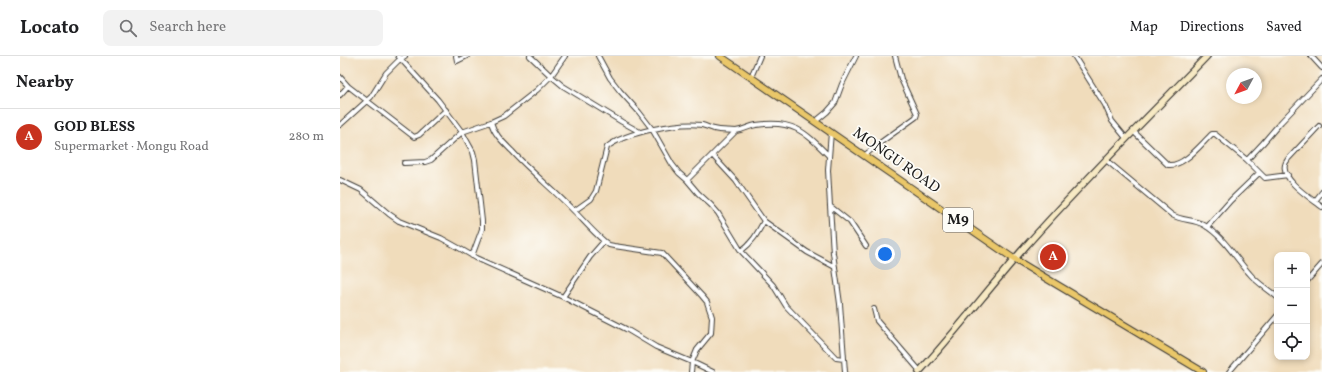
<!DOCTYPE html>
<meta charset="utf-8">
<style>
:root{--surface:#fff;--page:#f2f2f2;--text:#202124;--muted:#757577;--line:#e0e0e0;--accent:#c8321e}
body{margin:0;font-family:Vollkorn,serif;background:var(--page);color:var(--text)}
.controls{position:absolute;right:12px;bottom:12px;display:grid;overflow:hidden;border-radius:8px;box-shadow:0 2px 6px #0003}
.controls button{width:36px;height:36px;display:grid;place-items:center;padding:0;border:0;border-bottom:1px solid var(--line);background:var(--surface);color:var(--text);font:20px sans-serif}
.compass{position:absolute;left:886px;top:12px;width:36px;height:36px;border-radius:50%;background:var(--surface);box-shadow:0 2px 6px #0003;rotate:229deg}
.you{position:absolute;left:545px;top:198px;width:14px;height:14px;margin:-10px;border:3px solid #fff;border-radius:50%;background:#1a73e8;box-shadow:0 0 0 6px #1a73e833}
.badge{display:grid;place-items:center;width:26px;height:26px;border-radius:50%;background:var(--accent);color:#fff;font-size:13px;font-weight:700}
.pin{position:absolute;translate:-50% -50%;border:2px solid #fff;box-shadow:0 1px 4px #0006}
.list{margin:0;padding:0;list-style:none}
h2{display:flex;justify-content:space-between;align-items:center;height:52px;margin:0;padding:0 16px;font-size:17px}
h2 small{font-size:13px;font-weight:400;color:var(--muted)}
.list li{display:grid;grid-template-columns:26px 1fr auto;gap:12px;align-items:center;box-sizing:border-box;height:56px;padding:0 16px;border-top:1px solid var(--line)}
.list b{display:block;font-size:15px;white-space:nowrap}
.list p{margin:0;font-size:13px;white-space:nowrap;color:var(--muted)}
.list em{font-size:13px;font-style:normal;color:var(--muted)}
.icon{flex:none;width:22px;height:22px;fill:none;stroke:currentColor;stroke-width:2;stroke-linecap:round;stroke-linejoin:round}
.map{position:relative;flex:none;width:982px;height:316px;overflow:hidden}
header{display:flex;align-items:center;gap:24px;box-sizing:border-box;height:56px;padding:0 20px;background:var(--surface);border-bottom:1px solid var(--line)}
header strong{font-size:19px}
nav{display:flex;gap:22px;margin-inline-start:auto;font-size:14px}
.search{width:280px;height:36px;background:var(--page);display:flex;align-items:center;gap:10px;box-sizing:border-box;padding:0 14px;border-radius:8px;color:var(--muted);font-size:15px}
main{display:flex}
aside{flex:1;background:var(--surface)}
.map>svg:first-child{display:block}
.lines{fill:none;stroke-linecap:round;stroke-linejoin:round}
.street-casing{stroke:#3c3934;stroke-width:6}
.secondary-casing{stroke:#3c3934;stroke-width:8}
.primary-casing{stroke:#3c3934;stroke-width:8}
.street{stroke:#fff;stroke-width:4}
.secondary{stroke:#f7e9c3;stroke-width:5.5}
.primary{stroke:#eac769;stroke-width:6}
.labels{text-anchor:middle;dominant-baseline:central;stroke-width:3.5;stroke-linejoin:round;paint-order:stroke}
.shield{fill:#fdfcf7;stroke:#605f5e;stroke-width:1}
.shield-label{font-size:14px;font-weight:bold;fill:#1c1c1c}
.street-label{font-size:15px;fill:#1c1c1c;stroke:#fdfcf7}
</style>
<header>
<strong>Locato</strong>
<div class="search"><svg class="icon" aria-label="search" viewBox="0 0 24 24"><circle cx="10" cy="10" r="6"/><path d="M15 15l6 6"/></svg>Search here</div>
<nav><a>Map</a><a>Directions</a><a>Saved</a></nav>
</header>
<main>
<aside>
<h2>Nearby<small></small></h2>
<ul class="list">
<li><span class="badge">A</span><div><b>GOD BLESS</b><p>Supermarket · Mongu Road</p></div><em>280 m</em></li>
</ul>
</aside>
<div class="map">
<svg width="982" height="316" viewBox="0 0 982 316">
<rect width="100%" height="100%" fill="#fdfcf7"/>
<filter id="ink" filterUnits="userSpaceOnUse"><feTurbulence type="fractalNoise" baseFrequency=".025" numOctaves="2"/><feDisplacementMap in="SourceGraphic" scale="8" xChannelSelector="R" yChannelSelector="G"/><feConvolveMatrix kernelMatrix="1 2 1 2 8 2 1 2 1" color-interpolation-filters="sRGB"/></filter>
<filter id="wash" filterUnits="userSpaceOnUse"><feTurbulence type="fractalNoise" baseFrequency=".012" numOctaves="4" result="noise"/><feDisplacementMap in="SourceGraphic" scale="16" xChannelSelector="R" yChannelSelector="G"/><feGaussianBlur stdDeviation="0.9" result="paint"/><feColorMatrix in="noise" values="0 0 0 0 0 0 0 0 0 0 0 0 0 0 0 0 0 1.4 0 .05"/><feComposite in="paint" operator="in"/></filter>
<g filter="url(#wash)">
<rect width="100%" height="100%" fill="#f0dcbb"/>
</g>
<g filter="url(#ink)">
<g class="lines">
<g class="street-casing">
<path id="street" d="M58,0L98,44L122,76L151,66C154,78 163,86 172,95C191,116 214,134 234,155C244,165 253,176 264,185
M116,0L117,5L127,0
M190,0L211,20L223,30L282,66L300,76
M258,0L270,22L280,35L299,56L312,73L332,108L339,117L347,124L358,137L371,149L378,157L401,195L433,229L446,250L496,302L504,303
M734,0L765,49L772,65L786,82
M971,0L982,12
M0,21L8,30
M411,21L420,0
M0,39L8,30L74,81L79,79L106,54
M476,65L487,56L495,47L502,28L516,0
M151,66L164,60L197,34L211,20L225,0
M0,69L31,41L46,17L60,3L65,0
M979,70L948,103C947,105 945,107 945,109C941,124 972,143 982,151
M793,75L828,109C844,111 861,88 872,78H875L907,104
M491,76L488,114L490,150L493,197L500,248L505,316
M372,99L396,125L424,165L467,196L495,211
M524,100L537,89L576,61L577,58L561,23L555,0
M766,104L832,159C842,165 854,163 864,169C883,180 895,201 909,217C917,227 928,233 937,241
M64,107L85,106L91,104L122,76L133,96L135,104L142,165V173L132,200
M948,119L925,122L907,104L923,87L941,66L982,23
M0,124L21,134L49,158L59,165L101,182L119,192L136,202L223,241L286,273L316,291L352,306L373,316
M347,124L396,75C404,74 409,70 416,69C453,63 465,76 489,100
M975,145L982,136
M490,150L510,166L526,190
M234,155L251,143L256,135L267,91C286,76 338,66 362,69C366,70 370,72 374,73C381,75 389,74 396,75
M867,171L891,144L919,117
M401,195C413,186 417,178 424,165
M967,225L982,208
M223,241L250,201L264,185L269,189L274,190L322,197L362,240L367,246L372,261L371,277L357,294L352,306L351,316
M534,253L537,265L580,315
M889,316L937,260"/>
</g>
<g class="secondary-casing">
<path id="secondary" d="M579,316C616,276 649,232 685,191C743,125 806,63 867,0"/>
</g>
<g class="primary-casing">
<path id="primary" d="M380,0L674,203L863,316"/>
</g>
<use href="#street" class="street"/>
<use href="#secondary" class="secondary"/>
<use href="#primary" class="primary"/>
</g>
</g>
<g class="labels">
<rect class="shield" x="603" y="152" width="30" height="24" rx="3"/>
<g class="shield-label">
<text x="618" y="164">M9</text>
</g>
<g class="street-label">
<text transform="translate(556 105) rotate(35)">MONGU ROAD</text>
</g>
</g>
</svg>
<div class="controls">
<button>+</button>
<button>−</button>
<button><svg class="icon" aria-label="locate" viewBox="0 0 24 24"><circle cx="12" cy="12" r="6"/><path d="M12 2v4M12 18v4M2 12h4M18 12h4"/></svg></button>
</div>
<svg class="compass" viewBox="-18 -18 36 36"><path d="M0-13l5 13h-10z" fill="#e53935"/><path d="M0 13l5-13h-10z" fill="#757577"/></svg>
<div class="you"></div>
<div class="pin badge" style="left:713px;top:201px">A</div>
</div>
</main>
